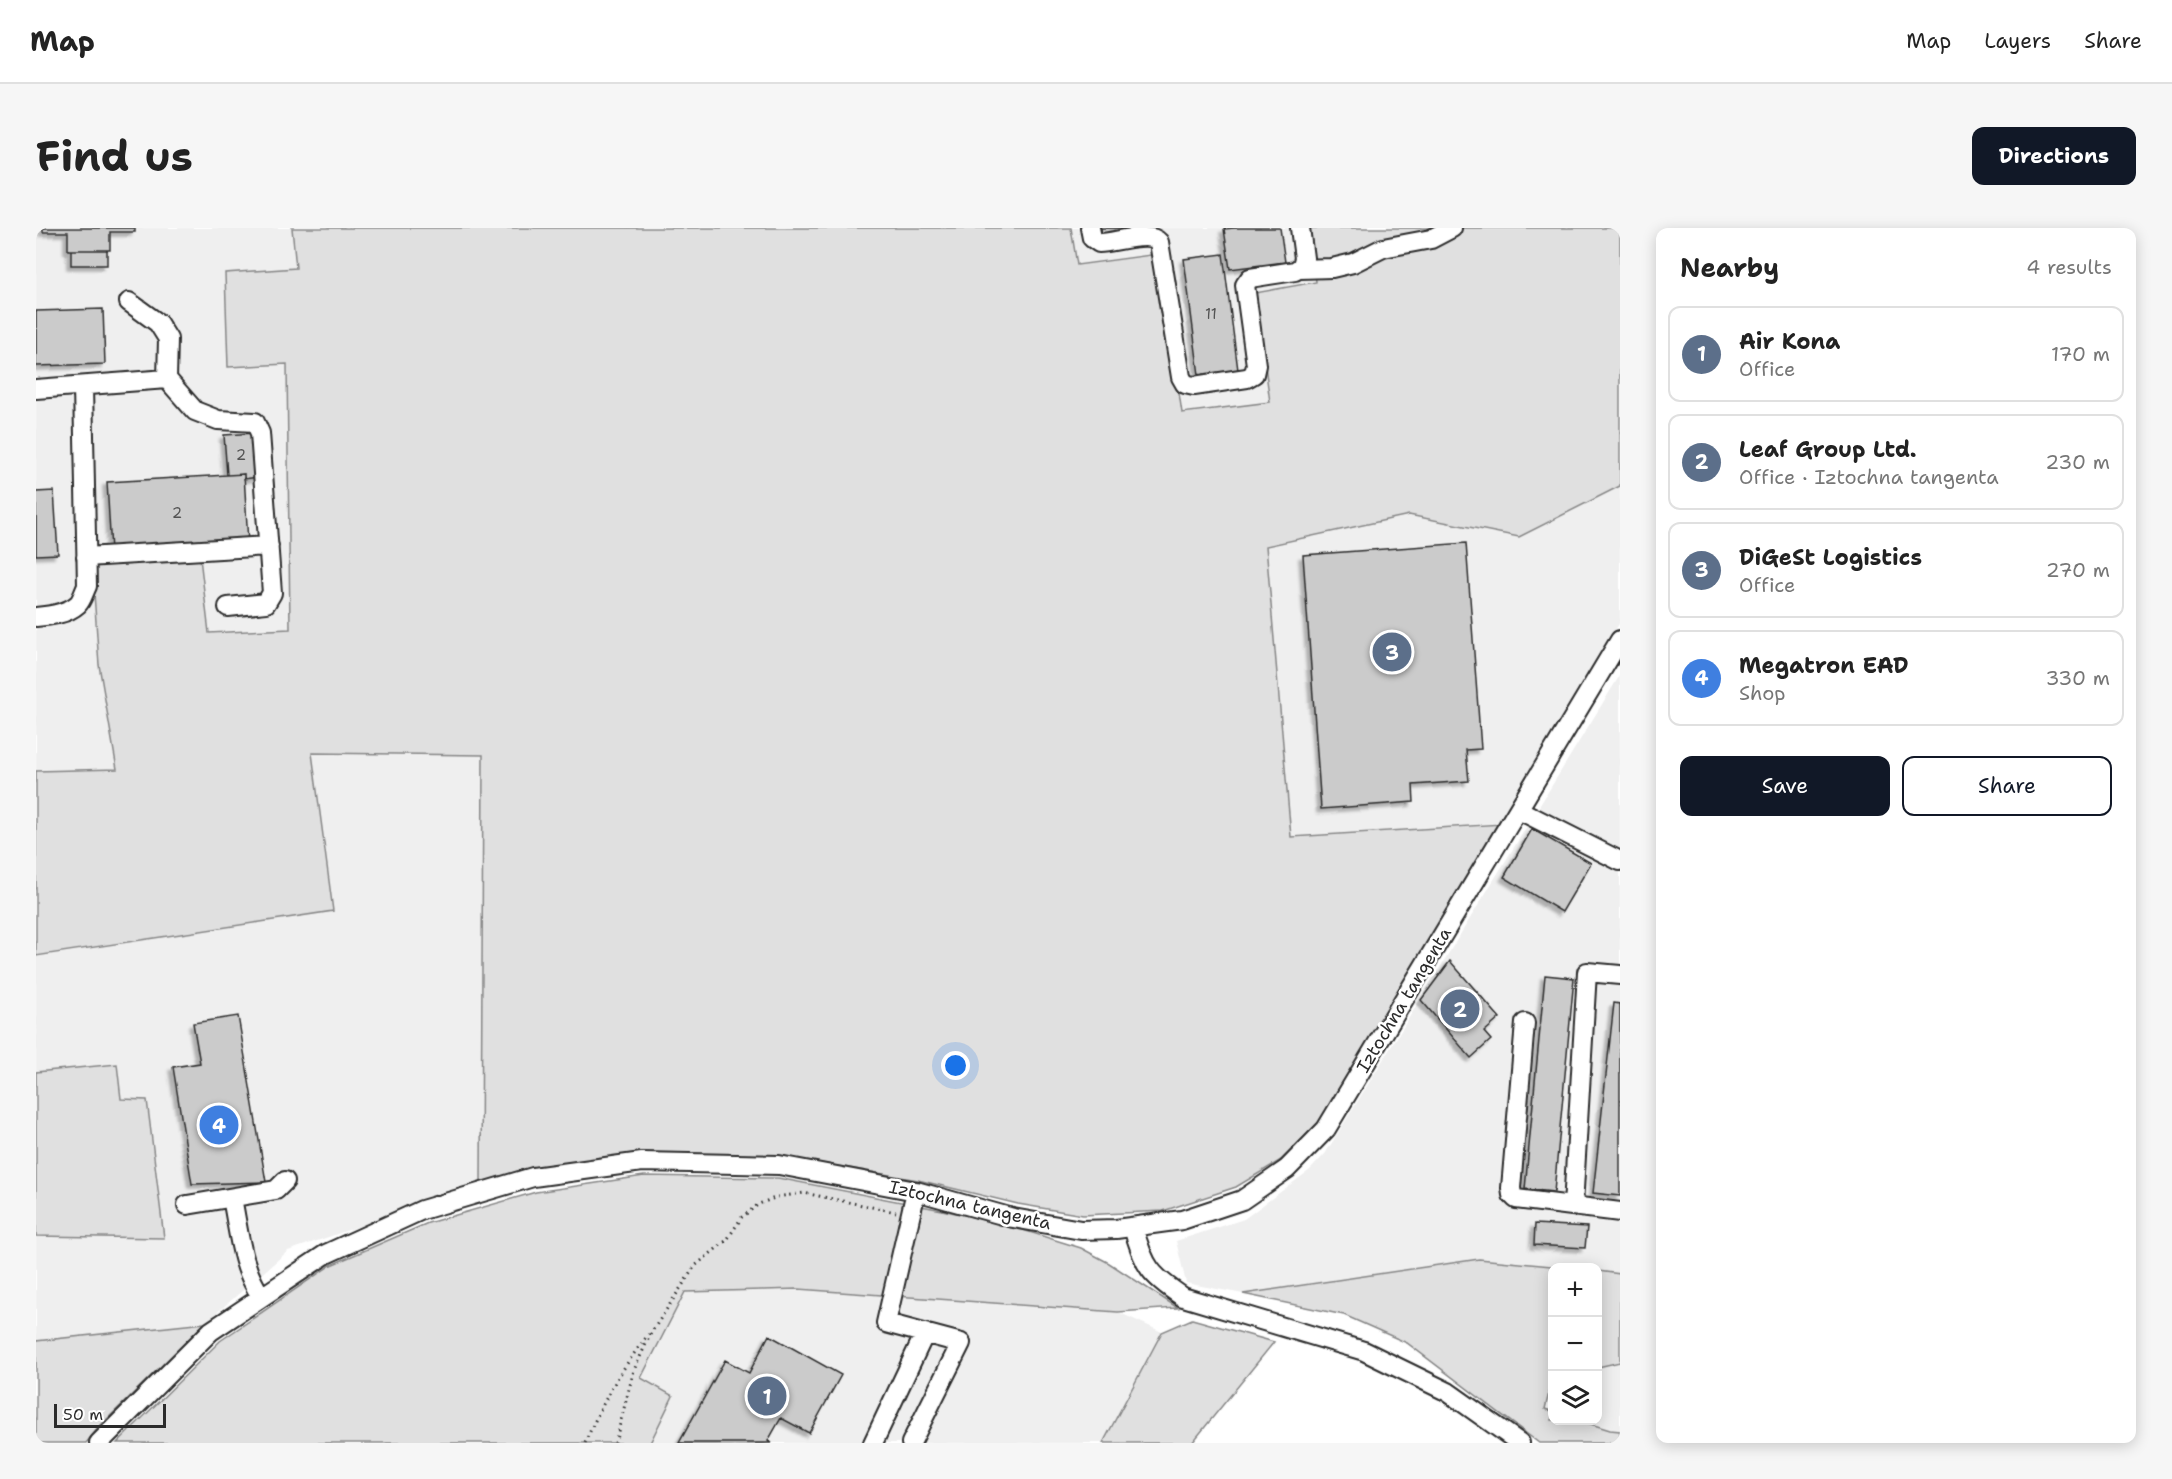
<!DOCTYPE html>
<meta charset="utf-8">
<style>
:root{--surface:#fff;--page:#f6f6f6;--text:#222;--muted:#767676;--line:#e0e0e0;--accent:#111827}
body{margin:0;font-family:"Shantell Sans",sans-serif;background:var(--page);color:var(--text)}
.controls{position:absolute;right:18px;bottom:18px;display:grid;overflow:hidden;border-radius:12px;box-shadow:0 3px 15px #0003}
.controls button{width:54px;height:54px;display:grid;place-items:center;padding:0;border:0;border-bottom:2px solid var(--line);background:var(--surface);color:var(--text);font:30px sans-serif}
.scale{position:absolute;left:18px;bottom:15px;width:112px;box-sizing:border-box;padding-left:6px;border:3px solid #2b2b2b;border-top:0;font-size:16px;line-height:21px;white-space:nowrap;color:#2b2b2b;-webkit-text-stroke:4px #fff;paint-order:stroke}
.you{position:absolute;left:920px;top:838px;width:21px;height:21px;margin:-15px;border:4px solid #fff;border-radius:50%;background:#1a73e8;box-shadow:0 0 0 9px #1a73e833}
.badge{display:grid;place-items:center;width:39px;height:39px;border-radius:50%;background:var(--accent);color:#fff;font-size:20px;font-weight:700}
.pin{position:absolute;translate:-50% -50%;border:3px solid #fff;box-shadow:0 2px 6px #0006}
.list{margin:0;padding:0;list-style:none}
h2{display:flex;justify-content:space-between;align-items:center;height:78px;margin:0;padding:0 24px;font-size:26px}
h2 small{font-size:20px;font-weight:400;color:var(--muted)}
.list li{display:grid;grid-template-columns:39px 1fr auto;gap:18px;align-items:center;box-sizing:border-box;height:96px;margin:0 12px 12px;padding:0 12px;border:2px solid var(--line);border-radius:12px}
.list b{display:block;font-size:22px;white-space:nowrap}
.list p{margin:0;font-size:20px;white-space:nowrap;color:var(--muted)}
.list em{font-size:20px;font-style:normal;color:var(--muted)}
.actions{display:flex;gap:12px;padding:18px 24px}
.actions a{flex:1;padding:14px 0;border:2px solid var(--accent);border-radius:12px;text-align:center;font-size:21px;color:var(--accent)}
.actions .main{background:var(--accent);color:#fff}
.icon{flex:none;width:33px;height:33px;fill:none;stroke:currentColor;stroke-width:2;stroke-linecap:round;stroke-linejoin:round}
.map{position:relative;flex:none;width:1584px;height:1215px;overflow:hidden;border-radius:12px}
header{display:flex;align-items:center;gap:36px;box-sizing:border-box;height:84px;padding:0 30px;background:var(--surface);border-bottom:2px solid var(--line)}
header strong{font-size:28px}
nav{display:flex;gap:33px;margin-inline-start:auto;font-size:21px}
.intro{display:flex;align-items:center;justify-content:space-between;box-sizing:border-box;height:144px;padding:0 36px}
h1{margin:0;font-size:42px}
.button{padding:15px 27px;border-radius:12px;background:var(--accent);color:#fff;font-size:21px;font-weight:700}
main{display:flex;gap:36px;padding:0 36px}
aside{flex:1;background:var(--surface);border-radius:12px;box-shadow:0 3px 15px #0003}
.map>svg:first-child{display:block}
.built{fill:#efefef}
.green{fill:#e0e0e0;stroke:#868686;stroke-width:1.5}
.building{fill:#cbcbcb;stroke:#2b2b2b;stroke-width:1.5;filter:url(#shadow)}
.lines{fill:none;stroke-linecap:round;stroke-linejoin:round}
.minor-casing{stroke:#2b2b2b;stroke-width:22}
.path{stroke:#2b2b2b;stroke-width:3;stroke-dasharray:1.5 4.5;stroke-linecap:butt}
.minor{stroke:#fff;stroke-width:18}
.labels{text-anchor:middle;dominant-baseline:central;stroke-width:5;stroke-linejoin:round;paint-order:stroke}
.number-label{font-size:15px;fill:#535353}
.street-label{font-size:18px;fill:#2b2b2b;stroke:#fff}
</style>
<header>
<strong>Map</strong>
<nav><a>Map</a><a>Layers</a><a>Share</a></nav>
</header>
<div class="intro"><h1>Find us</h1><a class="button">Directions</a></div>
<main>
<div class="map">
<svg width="1584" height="1215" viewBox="0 0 1584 1215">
<defs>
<filter id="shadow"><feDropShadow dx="-4" dy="4" stdDeviation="1.5" flood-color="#0004"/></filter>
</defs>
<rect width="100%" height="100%" fill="#fff"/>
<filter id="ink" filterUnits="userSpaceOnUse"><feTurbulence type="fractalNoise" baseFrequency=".0167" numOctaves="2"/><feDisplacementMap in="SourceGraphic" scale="12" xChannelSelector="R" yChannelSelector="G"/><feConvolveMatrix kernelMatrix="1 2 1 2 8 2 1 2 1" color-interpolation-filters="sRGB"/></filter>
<g filter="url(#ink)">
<path class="built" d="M0,0H256L260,40L189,45L192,139L251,136L254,401L447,527L445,956L252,1023L169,1095L0,1113Z
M1035,0H1274L1280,54L1219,65L1234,174L1145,185L1122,26L1041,37Z
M1584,258V394L1466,596L1255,609L1230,317L1373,287L1483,309Z
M1584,447V1046L1562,1043V1040L1526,1039L1443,1031L1207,1066L1150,1055L1140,1013L1208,991L1274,942L1289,926Z
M762,1061L1082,1084L1126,1104L1067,1215H614L637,1168L605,1150L648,1064Z
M1584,1134V1203L1574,1202L1545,1193L1562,1192V1139Z"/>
<path class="green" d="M256,0H1035L1041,37L1122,26L1146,185L1234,174L1219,65L1280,54L1274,0H1584V258L1483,309L1373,287L1230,318L1255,609L1466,596L1283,894L1245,932L1200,959L1127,983L1047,987L982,976L882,952L744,928L606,925L445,956L447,527L276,525L297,683L0,728V543L81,541L63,437L56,336L164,330L173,405L254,401L251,136L192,139L189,45L260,40Z
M81,836L85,871L111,872L128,1010L0,1008V844Z
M608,948L742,950L906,982L964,995L1045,1020L1073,1035L1142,1080L1082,1084L762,1061L649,1064L605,1150L637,1168L614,1215H81L184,1113L295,1037L392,995L500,964Z
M1443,1031L1526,1039L1516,1040V1153L1509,1181L1516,1183V1192L1545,1193L1574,1202L1584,1203V1215H1503L1371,1115L1308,1087L1207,1066Z
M1562,1043L1584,1046V1134L1562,1139Z
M1156,1091L1238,1114L1156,1215H1067L1126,1104Z
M169,1095L62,1200L50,1215H0V1113Z"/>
<path class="building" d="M7,0H99V4H74V22H32V4H7Z
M1065,0H1119L1066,8Z
M1198,0H1244L1249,34L1194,41L1188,1Z
M35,22H71V37H35Z
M1187,26L1202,142L1163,147L1148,31Z
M67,81L69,136L0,138V83Z
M219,205L222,249L208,251V246L191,247L188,207Z
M208,246L212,315L75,323L71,254Z
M18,263L22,326L0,327V264Z
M1430,315L1445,521L1430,522L1433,553L1377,557L1378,574L1285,581L1267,327Z
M1496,601L1555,635L1526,684L1468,649Z
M1414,733L1464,790L1448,804L1455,812L1435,830L1385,772Z
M1509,747L1538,750L1518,964L1489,961Z
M1578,775L1584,776V968L1557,965Z
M202,788L230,954L156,956L137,839L164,835L157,795Z
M1499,996L1551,999L1549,1020L1498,1017Z
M733,1107L805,1147L773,1205L745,1190L732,1213L736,1215H643L689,1132L713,1145Z"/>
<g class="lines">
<g class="minor-casing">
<path id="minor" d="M1054,0L1056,10L1063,15C1079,15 1113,2 1123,14L1145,149L1149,156L1158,158L1211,150L1218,146L1220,137L1209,57L1214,50L1259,43L1266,38L1268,30L1264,0
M1263,41L1296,40L1317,35L1347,20L1395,11L1416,0
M93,74L122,95L132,111L131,151L159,183L182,192L219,194L224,205L236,365L230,375L192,379
M0,161L131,151
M50,329L233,318
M0,389C14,388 31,386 42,376C46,372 48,364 51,358L47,158
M1483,582L1584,633
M1489,795L1475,960L1476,967L1480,971L1584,984
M196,970C203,1004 205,1039 225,1068
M151,977L240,962L249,953
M1537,978L1551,744L1584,747
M1097,1000C1110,1039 1111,1045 1147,1069L1328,1123L1412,1164L1484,1215
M63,1215L175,1103L290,1026L386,982L497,949L606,934L743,937L880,963L977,990L1045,1002L1080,1001L1146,992L1206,972L1251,941L1290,901L1584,412
M837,1215L889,1105
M875,1215L925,1115L850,1095L880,963"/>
</g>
<path class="path" d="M549,1215C567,1173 584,1142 613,1106
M579,1215L598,1142L615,1105L659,1038L691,1012L706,989L723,976L741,969L768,965L860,984"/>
<use href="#minor" class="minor"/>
</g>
</g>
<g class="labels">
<g class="number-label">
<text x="1175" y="86">11</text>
<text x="205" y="227">2</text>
<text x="141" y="285">2</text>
</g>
<g class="street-label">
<text transform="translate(1368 772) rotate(-59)">Iztochna tangenta</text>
<text transform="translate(934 977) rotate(13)">Iztochna tangenta</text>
</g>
</g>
</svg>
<div class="controls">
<button>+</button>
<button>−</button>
<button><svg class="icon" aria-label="layers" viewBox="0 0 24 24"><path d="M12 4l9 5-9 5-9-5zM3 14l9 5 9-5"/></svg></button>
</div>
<div class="scale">50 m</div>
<div class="you"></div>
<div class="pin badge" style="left:731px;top:1168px;background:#5c6f8a">1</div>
<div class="pin badge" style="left:1424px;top:781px;background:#5c6f8a">2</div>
<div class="pin badge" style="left:1356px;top:424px;background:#5c6f8a">3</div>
<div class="pin badge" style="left:183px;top:897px;background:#3f7fe0">4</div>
</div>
<aside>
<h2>Nearby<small>4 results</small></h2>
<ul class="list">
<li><span class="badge" style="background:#5c6f8a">1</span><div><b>Air Kona</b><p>Office</p></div><em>170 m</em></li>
<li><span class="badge" style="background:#5c6f8a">2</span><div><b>Leaf Group Ltd.</b><p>Office · Iztochna tangenta</p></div><em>230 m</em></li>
<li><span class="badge" style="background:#5c6f8a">3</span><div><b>DiGeSt Logistics</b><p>Office</p></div><em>270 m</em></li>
<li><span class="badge" style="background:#3f7fe0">4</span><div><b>Megatron EAD</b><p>Shop</p></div><em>330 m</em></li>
</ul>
<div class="actions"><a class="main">Save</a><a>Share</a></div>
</aside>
</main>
